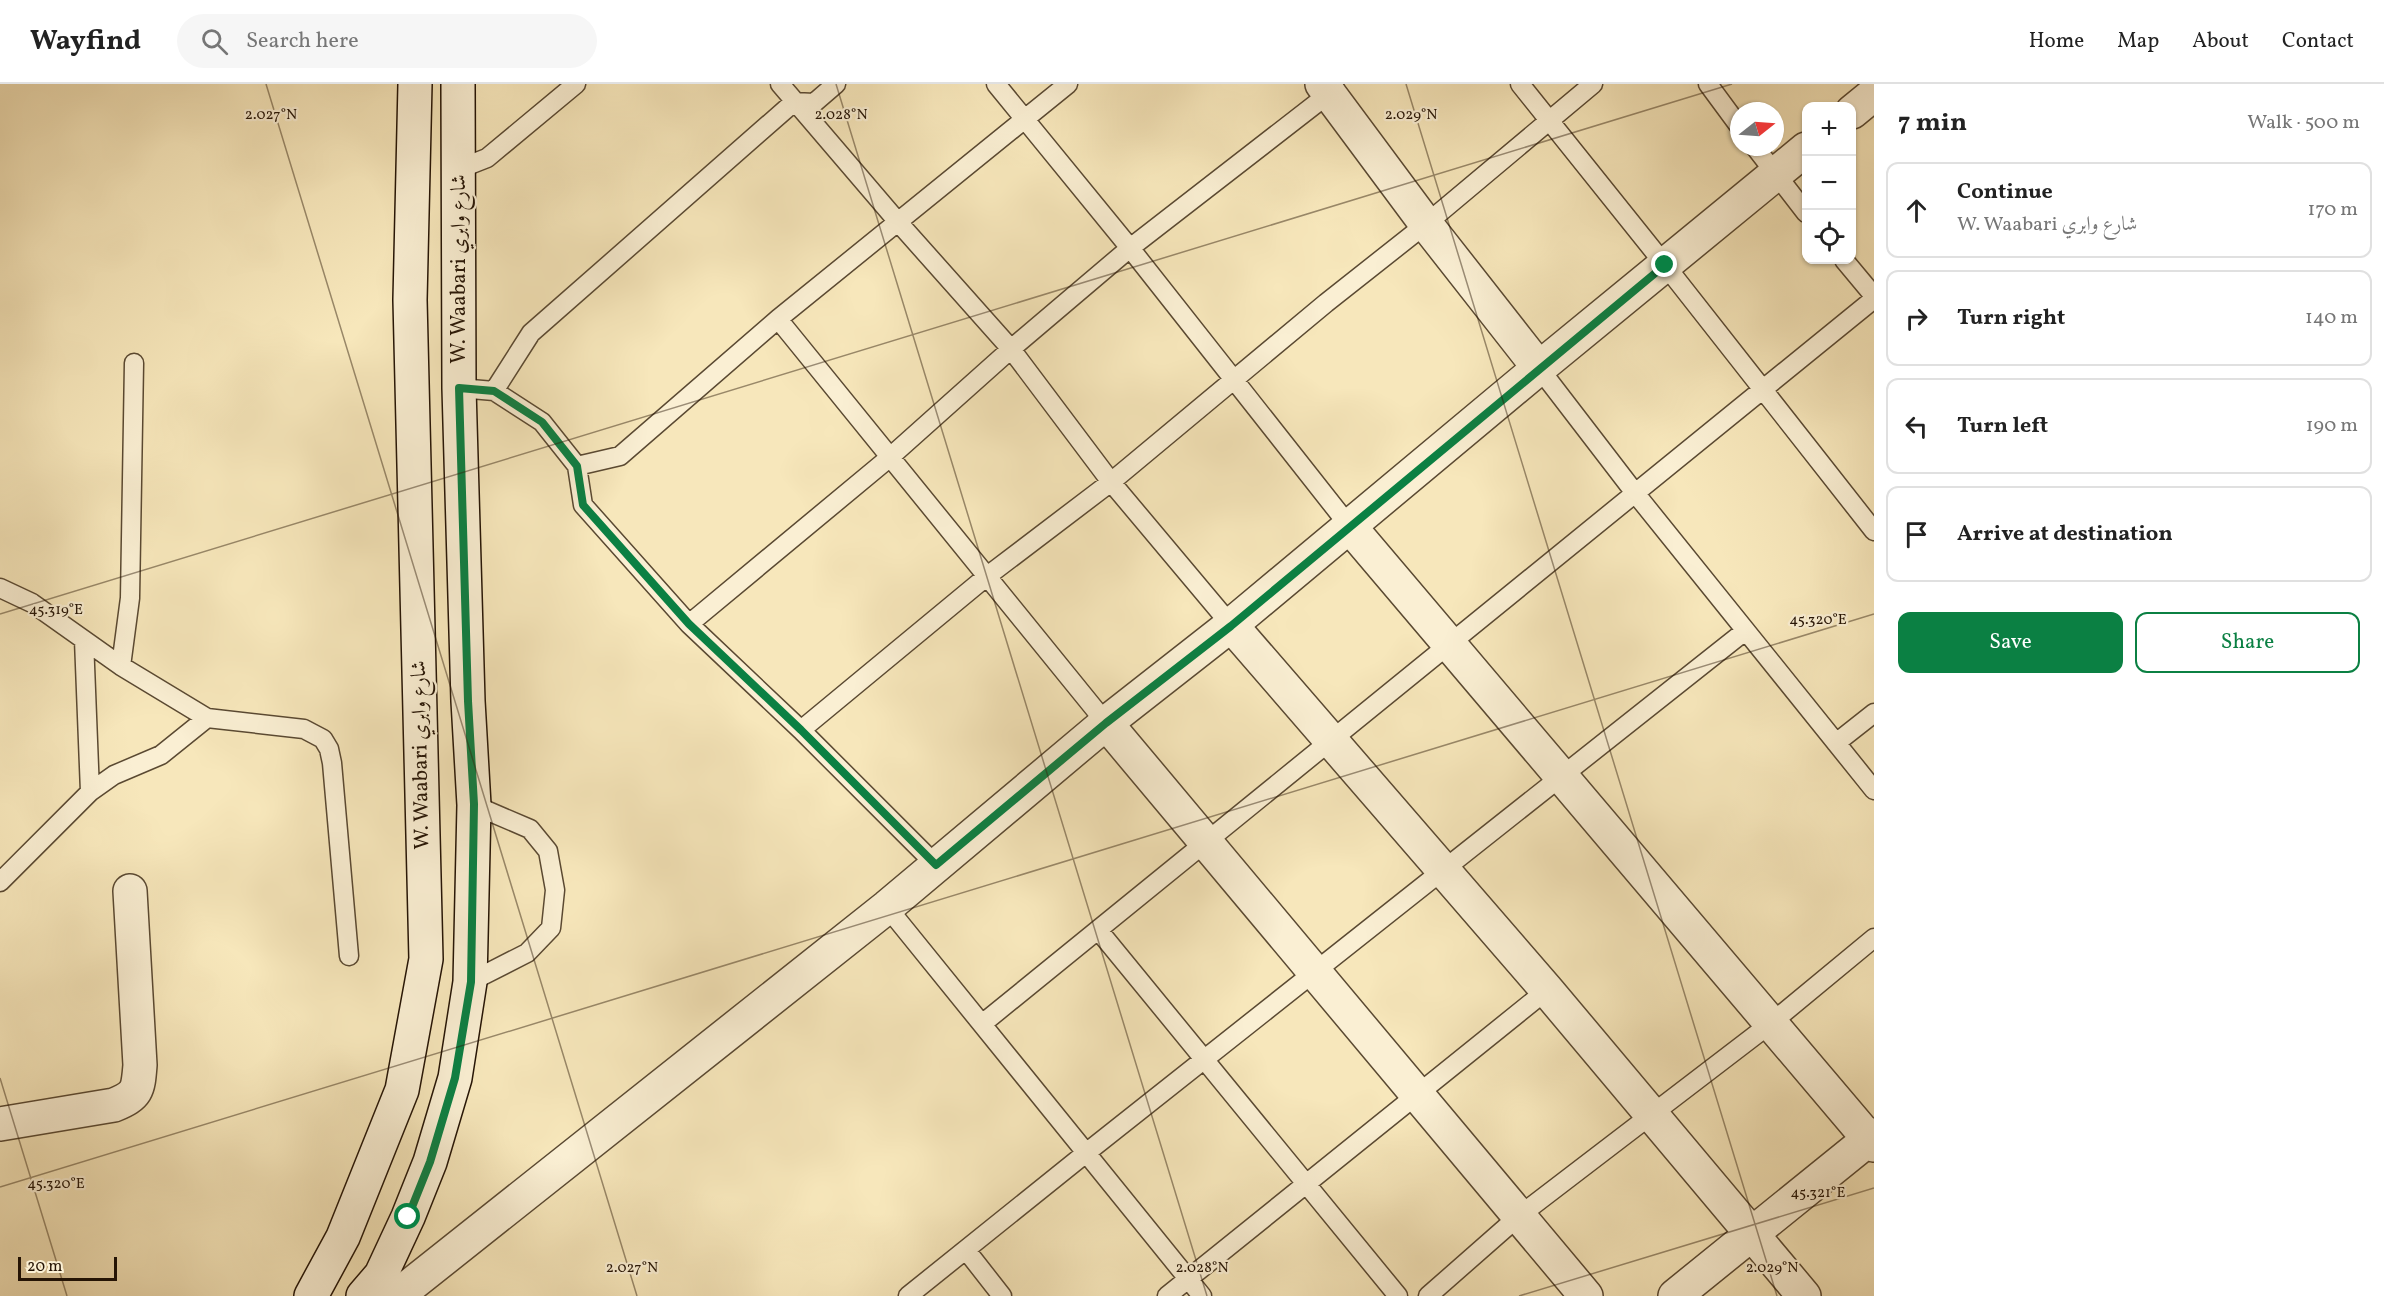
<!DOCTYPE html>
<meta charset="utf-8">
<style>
:root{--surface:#fff;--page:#f6f6f6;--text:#222;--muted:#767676;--line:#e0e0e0;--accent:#0b8043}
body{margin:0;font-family:Vollkorn,Amiri,serif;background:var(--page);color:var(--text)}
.controls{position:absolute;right:18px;top:18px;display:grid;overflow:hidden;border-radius:12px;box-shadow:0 2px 4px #0004}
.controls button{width:54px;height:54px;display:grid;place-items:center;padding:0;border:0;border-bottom:2px solid var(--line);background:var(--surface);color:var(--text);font:30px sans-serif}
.compass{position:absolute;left:1730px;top:18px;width:54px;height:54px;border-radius:50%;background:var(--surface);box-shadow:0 2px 4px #0004;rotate:73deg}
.scale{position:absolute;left:18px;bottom:15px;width:99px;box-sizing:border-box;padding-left:6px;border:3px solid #251405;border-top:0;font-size:16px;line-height:21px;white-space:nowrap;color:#251405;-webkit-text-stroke:4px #faefd3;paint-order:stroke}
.stop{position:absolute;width:18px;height:18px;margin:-14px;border:4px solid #0b8043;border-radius:50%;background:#fff}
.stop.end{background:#0b8043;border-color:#fff;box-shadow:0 2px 6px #0008}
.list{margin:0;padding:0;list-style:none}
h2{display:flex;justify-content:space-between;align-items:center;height:78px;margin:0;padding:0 24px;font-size:26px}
h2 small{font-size:20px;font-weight:400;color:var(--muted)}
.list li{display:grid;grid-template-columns:39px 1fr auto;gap:18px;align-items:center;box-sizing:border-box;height:96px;margin:0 12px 12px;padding:0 12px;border:2px solid var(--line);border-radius:12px}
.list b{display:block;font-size:22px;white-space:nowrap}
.list p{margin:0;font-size:20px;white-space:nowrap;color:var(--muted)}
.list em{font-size:20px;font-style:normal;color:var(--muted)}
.actions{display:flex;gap:12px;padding:18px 24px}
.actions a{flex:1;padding:14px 0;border:2px solid var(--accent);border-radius:12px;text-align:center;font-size:21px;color:var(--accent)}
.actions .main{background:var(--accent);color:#fff}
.icon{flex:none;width:33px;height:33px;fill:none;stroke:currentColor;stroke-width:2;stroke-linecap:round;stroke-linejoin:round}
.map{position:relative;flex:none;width:1874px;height:1212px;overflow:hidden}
header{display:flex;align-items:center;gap:36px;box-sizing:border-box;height:84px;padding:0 30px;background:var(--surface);border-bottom:2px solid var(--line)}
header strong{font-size:28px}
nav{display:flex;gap:33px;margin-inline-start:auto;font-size:21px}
.search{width:420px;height:54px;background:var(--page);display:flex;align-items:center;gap:15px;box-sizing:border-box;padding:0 21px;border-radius:33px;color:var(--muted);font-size:22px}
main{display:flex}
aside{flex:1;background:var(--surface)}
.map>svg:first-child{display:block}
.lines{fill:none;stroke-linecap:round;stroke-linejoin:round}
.service-casing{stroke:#5a4932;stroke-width:21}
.minor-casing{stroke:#5a4932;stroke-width:36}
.tertiary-casing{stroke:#5a4932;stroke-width:36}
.secondary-casing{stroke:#251405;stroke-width:36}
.service{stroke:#faefd3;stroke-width:18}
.minor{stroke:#faefd3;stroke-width:33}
.tertiary{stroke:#faefd3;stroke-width:33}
.secondary{stroke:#faefd3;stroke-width:33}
.route{stroke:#0b8043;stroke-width:8}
.ticks{fill:none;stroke:#251405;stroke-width:1.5;stroke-opacity:0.45}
.labels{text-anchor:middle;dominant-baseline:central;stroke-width:4.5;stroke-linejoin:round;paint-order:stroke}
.street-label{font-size:21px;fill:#251405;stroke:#faefd3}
.ticks-label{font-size:15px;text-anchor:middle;fill:#251405;stroke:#faefd3;stroke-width:4.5;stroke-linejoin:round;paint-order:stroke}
</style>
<header>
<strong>Wayfind</strong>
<div class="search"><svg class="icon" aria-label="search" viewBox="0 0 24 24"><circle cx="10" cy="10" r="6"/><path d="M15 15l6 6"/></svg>Search here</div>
<nav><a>Home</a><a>Map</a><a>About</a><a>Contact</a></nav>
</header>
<main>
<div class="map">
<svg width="1874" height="1212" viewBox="0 0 1874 1212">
<rect width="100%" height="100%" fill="#f7e7bb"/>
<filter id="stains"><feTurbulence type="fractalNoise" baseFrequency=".00333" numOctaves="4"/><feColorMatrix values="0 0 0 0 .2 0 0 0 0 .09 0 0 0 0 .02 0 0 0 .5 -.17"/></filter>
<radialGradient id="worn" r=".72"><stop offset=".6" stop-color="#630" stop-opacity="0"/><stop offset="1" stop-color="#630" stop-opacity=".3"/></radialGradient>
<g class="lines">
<g class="service-casing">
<path id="service" d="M780,0L898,138L1011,265L1111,398L1231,541
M996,0L1130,164L1350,443
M1520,0L1665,181L1874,447
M1708,0L1739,42
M1755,63L1806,129
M459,85L487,74L576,0
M1844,176L1874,212
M778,235L1106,639
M1539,284L1635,409L1874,706
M459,304L494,307L542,338L577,382L583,421L689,540L801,646L936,781
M494,307L531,249L794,18L814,19L836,0
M577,382L620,372L778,235L1068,0
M0,504L32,519L121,582L207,634L304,645L323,655L329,665L332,679L349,872
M689,540L889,374L1011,265L1130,164L1335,5
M84,556L90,708
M121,582L130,514L134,279
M801,646L986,493L1111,398L1326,219L1426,140L1593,0
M1836,659L1874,629
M0,798L90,708L114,691L161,671L207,634
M887,823L1202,1212
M1099,847L1398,1212
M470,898L527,869L551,844L555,806L548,767L530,745L474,721
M982,940L1874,215
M966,1166L1002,1212
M908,1212L1086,1069L1745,547
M1167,1212L1547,906
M1428,1212L1519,1132L1770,940L1874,854"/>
</g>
<g class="minor-casing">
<path id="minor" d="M1322,0L1426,140L1539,284
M1350,443L1874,1061
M1231,541L1547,906L1804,1212
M1106,639L1586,1212
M0,1040L114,1021C138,1011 138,1006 140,981L130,807
M1675,1212L1874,1051"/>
</g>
<g class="tertiary-casing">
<path id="tertiary" d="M1852,28L1874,10
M397,1212L887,823L1106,639L1231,541L1539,284L1806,65"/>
</g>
<g class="secondary-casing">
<path id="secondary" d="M311,1212L343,1153L402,1006L426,875L410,216L415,0
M363,1212L381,1191L408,1133L430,1078L455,994L470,898L474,721L468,617L459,304L458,0"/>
</g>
<use href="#service" class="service"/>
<use href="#minor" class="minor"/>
<use href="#tertiary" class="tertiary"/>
<use href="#secondary" class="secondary"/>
</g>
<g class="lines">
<path class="route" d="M408,1133L430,1078L455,994L471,898L474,720L468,617L459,304L494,307L542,338L577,382L583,421L689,540L801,646L936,781L1106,639L1231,542L1665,181"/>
</g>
<path class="ticks" d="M266,0L637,1212M836,0L1207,1212M1406,0L1777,1212M0,530L1732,0M0,994L67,1212M0,1103L1874,530M1519,1212L1874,1104"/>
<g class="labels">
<g class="street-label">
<text transform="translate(459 185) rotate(-90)">W. Waabari شارع وابري</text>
<text transform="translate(421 671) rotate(-91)">W. Waabari شارع وابري</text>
</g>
</g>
<g class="ticks-label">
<text x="271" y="35">2.027°N</text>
<text x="841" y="35">2.028°N</text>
<text x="1411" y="35">2.029°N</text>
<text x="56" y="530">45.319°E</text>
<text x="1818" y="540">45.320°E</text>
<text x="56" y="1104">45.320°E</text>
<text x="1818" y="1113">45.321°E</text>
<text x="632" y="1188">2.027°N</text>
<text x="1202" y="1188">2.028°N</text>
<text x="1772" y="1188">2.029°N</text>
</g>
<rect width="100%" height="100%" filter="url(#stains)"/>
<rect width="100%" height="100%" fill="url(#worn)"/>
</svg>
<div class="controls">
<button>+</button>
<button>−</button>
<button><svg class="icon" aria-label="locate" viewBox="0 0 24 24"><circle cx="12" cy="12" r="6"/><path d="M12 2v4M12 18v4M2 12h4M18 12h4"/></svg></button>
</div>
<svg class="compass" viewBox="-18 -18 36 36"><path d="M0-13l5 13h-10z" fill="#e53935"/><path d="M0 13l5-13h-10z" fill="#767676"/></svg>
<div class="scale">20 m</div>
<div class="stop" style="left:408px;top:1133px"></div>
<div class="stop end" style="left:1665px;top:181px"></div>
</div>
<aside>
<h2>7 min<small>Walk · 500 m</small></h2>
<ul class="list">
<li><svg class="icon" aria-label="ahead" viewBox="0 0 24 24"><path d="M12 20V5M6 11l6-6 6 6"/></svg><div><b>Continue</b><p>W. Waabari شارع وابري</p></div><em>170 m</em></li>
<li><svg class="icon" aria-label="right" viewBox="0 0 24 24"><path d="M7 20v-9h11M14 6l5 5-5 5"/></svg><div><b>Turn right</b></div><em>140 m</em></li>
<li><svg class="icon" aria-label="left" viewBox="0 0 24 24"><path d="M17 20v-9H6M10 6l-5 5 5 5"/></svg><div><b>Turn left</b></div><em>190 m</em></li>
<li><svg class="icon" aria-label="arrive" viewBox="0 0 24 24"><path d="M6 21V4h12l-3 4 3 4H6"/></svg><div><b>Arrive at destination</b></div></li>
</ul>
<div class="actions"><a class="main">Save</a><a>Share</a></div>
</aside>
</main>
